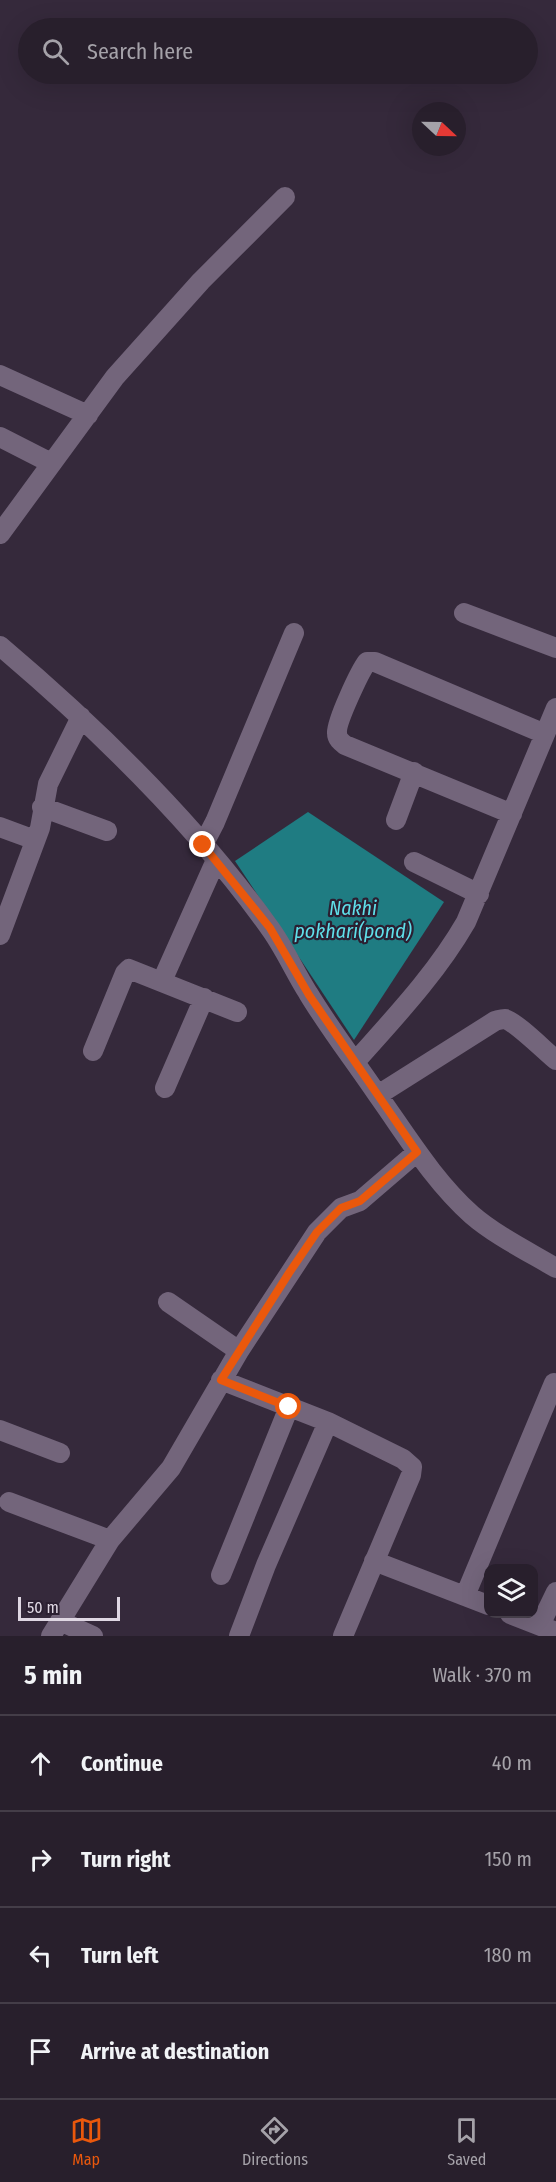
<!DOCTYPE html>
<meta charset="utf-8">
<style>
:root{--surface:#281f2c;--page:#302734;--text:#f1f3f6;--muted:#a5a2a9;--line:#443d48;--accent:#ea580c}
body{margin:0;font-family:"Fira Sans Condensed",sans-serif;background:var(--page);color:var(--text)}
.controls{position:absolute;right:18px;bottom:18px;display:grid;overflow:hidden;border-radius:12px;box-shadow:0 6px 24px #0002}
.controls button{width:54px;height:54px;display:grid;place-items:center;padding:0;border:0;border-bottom:2px solid var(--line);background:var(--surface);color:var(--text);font:30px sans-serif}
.compass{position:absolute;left:412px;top:102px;width:54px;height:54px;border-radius:50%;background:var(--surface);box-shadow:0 6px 24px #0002;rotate:112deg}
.scale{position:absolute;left:18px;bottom:15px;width:102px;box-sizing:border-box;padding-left:6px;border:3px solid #dfd7e3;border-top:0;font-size:16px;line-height:21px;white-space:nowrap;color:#dfd7e3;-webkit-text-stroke:4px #2b1f31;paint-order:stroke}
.stop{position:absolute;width:18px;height:18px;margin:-14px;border:4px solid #ea580c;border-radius:50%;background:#fff}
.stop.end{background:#ea580c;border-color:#fff;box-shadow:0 2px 6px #0008}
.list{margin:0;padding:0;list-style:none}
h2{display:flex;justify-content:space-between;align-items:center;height:78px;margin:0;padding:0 24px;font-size:26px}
h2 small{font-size:20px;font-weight:400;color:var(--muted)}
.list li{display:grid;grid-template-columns:39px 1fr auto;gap:18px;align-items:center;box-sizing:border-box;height:96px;padding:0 24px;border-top:2px solid var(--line)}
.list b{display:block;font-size:22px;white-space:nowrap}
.list em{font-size:20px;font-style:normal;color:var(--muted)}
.icon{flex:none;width:33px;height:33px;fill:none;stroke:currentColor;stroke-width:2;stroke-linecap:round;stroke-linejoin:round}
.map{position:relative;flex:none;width:556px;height:1636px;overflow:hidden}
.search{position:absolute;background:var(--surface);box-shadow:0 6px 24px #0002;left:18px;right:18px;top:18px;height:66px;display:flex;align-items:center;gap:15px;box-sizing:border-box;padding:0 21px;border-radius:33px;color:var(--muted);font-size:22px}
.sheet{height:462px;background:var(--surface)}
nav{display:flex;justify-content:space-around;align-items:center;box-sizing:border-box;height:84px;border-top:2px solid var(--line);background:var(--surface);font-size:16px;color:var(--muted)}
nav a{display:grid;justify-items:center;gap:3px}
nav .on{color:var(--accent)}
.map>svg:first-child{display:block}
.water{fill:#1f7c82}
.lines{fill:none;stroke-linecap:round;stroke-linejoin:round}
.minor{stroke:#73657b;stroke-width:20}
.route{stroke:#ea580c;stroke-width:8}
.labels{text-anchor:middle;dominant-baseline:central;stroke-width:4.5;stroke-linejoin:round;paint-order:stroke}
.water-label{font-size:20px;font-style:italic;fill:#5fdfe9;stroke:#2b1f31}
</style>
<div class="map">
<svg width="556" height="1636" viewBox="0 0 556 1636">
<rect width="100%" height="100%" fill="#35293b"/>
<path class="water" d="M308,812L444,902L354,1040L235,861Z"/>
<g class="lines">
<path class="minor" d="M0,375L88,415
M0,437L51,463
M0,534L115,377L201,281L285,197
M464,613L556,648
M0,646C98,729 194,822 269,927C284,947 294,971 308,993C329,1028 354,1060 377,1094C407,1136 433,1180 472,1215C495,1235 529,1252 556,1268
M42,807L107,831
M512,814L345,745C341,742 337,739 337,733C336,722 360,671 367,662H375L545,734
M396,820L414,772
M0,827L35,840
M203,845L215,822L294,633
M414,862L479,894
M0,935L40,828L48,784L81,717
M162,981L216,860
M93,1051L125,973L129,969L237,1012
M355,1062C395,1017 436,974 466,922L556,708
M165,1088L204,998
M378,1095L495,1021C499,1020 501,1019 505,1019C516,1022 545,1051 556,1060
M168,1302L239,1351
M221,1380L328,1422L403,1459L412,1467L411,1475L343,1636
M0,1430L60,1453
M9,1502L110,1540
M374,1561L488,1605
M221,1575L289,1407
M465,1596L554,1383L556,1384
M510,1614L556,1632
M60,1621L93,1636
M540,1625L556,1592
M51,1636L110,1540L171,1468L239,1351L317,1232L341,1208L360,1201L417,1152
M239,1636L266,1565L328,1422"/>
</g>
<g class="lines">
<path class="route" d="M203,845L270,928L309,995L417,1152L360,1201L341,1208L317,1232L289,1273L221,1380L289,1407"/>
</g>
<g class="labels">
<g class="water-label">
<text x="353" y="908">Nakhi<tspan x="353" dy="23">pokhari(pond)</tspan></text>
</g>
</g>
</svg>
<div class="controls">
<button><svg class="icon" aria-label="layers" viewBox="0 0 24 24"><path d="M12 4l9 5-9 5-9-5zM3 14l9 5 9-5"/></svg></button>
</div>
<svg class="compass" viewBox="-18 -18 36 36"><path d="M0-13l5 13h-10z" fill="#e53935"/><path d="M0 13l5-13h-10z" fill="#a5a2a9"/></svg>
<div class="scale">50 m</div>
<div class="stop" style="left:289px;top:1407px"></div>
<div class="stop end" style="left:203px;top:845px"></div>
<div class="search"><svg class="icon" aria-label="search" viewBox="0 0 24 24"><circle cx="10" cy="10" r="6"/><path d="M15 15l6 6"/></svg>Search here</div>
</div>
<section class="sheet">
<h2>5 min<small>Walk · 370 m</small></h2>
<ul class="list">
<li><svg class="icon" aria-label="ahead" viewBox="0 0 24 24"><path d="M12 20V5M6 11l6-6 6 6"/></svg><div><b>Continue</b></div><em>40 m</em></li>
<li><svg class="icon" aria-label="right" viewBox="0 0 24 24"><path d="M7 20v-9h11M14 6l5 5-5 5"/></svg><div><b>Turn right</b></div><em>150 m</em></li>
<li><svg class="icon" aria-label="left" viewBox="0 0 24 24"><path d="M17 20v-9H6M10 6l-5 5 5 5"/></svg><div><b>Turn left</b></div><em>180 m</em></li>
<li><svg class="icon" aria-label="arrive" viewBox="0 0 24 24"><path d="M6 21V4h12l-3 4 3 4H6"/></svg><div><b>Arrive at destination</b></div></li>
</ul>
</section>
<nav>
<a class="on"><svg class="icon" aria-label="map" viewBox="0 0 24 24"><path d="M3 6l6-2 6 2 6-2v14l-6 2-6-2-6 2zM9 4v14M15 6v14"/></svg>Map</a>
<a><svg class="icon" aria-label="directions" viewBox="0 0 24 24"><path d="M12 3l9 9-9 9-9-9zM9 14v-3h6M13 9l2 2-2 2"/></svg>Directions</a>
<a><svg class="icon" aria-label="saved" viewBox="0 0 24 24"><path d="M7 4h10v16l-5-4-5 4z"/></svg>Saved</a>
</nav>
